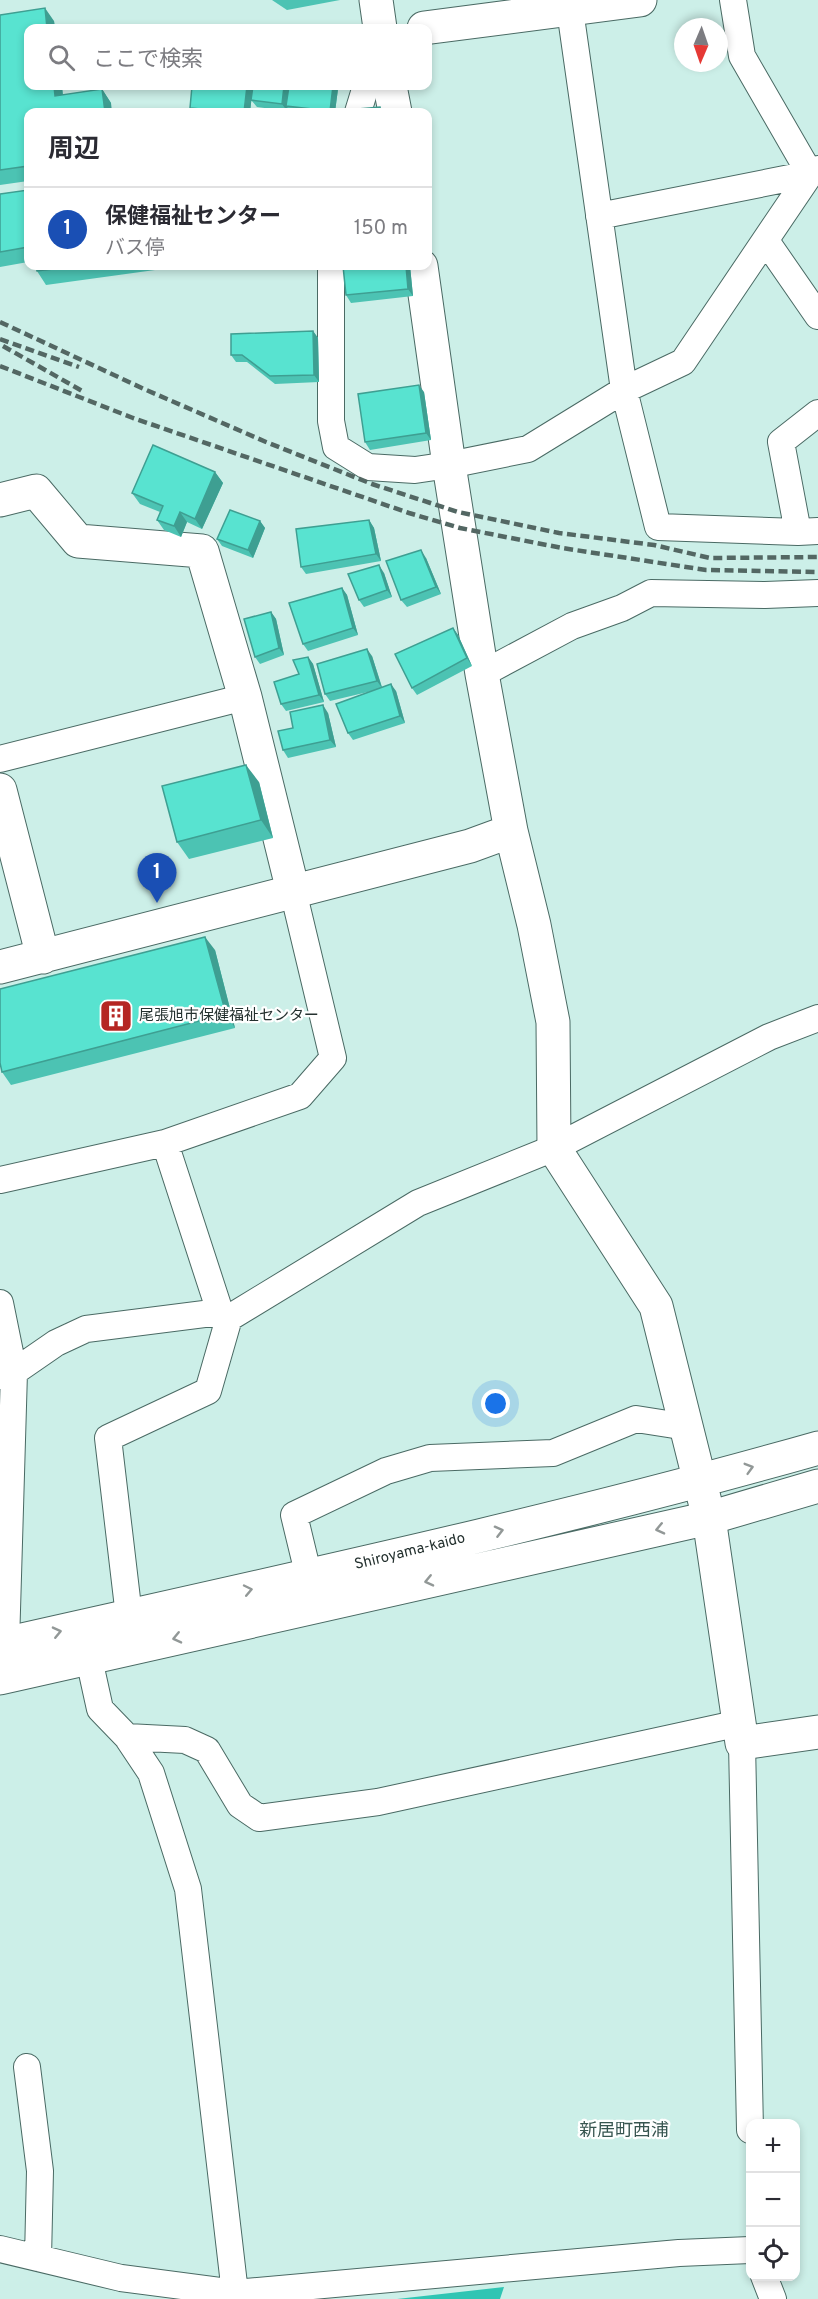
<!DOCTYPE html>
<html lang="ja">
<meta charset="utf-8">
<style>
:root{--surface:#fff;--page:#f2f2f3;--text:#2b2b33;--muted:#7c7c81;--line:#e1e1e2;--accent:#db2777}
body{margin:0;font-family:Overpass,"Noto Sans JP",sans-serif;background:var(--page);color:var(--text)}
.controls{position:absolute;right:18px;bottom:18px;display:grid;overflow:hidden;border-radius:12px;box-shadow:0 3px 9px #0003}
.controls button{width:54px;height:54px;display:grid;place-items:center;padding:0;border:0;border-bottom:2px solid var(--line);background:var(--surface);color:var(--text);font:30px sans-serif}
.compass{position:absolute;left:674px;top:18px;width:54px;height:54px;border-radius:50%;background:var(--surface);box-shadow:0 3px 9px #0003;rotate:182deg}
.you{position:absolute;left:496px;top:1404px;width:21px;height:21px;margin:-15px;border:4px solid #fff;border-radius:50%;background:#1a73e8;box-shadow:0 0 0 9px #1a73e833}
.badge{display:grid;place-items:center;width:39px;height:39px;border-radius:50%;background:var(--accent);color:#fff;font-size:20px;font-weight:700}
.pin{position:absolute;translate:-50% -50px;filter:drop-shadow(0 2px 3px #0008)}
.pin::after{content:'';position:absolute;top:32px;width:21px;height:18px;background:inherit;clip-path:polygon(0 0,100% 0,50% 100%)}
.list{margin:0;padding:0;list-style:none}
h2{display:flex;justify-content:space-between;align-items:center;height:78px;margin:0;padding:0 24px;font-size:26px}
h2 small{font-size:20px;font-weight:400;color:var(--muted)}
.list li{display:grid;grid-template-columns:39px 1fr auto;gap:18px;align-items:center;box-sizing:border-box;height:84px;padding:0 24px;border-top:2px solid var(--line)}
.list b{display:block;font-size:22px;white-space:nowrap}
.list p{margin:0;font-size:20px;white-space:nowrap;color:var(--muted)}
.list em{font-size:20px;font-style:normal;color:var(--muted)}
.icon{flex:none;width:33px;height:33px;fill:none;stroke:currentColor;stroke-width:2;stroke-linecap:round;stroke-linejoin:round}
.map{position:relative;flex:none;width:818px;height:2299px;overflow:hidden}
.search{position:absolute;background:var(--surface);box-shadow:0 3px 9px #0003;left:24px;top:24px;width:408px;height:66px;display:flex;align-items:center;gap:15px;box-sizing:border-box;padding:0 21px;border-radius:12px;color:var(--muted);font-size:22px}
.panel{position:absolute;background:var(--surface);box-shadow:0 3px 9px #0003;left:24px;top:108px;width:408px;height:162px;border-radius:12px}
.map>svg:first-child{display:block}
.forest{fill:#30c5b3}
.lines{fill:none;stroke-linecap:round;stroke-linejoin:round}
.minor-casing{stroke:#4a6a64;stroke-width:28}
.tertiary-casing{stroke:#4a6a64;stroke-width:35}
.minor{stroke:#fff;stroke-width:26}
.tertiary{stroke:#fff;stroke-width:33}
.rail{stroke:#536763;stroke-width:4.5;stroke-dasharray:9 4.5;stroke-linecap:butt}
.wall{fill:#4cc3b3}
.shaded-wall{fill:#3e9f92}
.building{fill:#58e3d0;stroke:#3e9f92;stroke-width:1.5}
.oneway{stroke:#929897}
.labels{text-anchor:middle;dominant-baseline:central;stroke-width:4.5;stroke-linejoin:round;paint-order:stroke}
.poi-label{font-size:15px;fill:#24312f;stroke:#fff;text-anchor:start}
.street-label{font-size:15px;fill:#24312f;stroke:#fff}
.quarter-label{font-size:18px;fill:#375550;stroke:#fff}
</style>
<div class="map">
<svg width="818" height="2299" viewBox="0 0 818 2299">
<rect width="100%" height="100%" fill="#ccefe8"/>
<path class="forest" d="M504,2287L500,2299H397Z"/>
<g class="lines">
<g class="minor-casing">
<path id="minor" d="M570,10L624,390L658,527L798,532L818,531
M358,112L366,86
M599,216L810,174L742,56L733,0
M766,241L818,316
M331,266V421L336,447L368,467L415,470L449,465L528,449L624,390L683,362L810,174L818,169
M798,532L781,442L818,413
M482,674L572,626L622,608L651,593L765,595L818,593
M0,759L245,697
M165,1143L220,1312L229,1318
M0,1180L165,1143L300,1096L333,1058L293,891
M0,1303L14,1372L6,1644
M0,1376L14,1372L56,1343L86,1329L220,1312
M309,1577L294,1515L386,1471L430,1458L553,1453L636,1419L687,1427
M129,1616L108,1438L208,1391L229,1318L418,1203L554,1148L769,1037L818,1018
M89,1659L100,1709L127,1737L185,1740L207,1750L240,1805L259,1818L378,1802L740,1723
M127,1737L151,1773L188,1889L235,2293
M742,1743L750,2130
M27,2067L40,2171L38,2258
M0,2249L121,2278L235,2293L679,2253L750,2250
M764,2276L773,2299"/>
</g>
<g class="tertiary-casing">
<path id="tertiary" d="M376,0L380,28
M424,28L640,0
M390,86L395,112
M421,266L449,465L482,674L511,831L534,925L553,1022L554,1148L656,1306L709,1518L742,1743L818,1732
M0,500L36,491L78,541L202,551L245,697L293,891
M0,790L43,957
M0,967L470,846L511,831
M0,1645C274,1583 548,1525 818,1448
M0,1678L709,1518L818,1486"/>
</g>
<use href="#minor" class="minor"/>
<use href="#tertiary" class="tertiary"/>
<path class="rail" d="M0,322L144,389L266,442L372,484L458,512L559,533L654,545L710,558L818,557
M0,339L79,367
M3,346L84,392
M0,366L133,418L409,513L460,528L562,548L706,570L818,572"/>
</g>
<path class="wall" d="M272,0H340L287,10Z
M0,15L54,21L63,95L102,89L111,103L28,112V181L0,185Z
M192,86H253L250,112H193L190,108Z
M338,89L335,112H291L288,108L287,111L257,107L251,100Z
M28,190V262L0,267V194Z
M36,266H184L46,285L37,271Z
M410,266L413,296L351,303L346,295Z
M313,331L318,338L319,382L275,384L247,362H236L231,355Z
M424,392L431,440L370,450L365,442Z
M215,472L223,483L202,529L187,522L181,537L164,530L157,520L160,512L140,504L132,493Z
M369,520L374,528L381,561L306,574L301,567Z
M260,521L265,528L253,558L222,546L217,539Z
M426,558L441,594L407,607L401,600Z
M384,573L392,597L364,607L359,600Z
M342,588L347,595L358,635L308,651L303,644Z
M271,612L276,619L284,655L260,664L255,657Z
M453,628L458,635L472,666L417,695L412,688Z
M372,656L382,687L396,691L405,723L353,740L348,733L372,691L330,701L325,694Z
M308,657L313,664L324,702L286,711L281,704Z
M328,713L336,747L288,758L283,750L293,728Z
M259,782L273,838L189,859L177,842Z
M215,950L235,1028L11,1085L2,1072Z"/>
<path class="shaded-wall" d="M45,8L54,21L55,28H47Z
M54,86H62L64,110L55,96Z
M247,86H253L250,112H244Z
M284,86H290L286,106L288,108L287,111L282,104Z
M333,86H336L338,89L335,112H330V111Z
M102,89L111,103L112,112H105Z
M406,266H410L413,296L408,289Z
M313,331L318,338L319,382L314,375Z
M419,385L424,392L431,440L426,433Z
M215,472L223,483L202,529L195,519Z
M180,512L187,522L181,537L174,526Z
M369,520L374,528L381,561L376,554Z
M260,521L265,528L253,558L248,550Z
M421,550L426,558L441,594L436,587Z
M379,565L384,573L392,597L387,590Z
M342,588L347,595L358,635L353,628Z
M271,612L276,619L284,655L279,648Z
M453,628L458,635L472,666L467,658Z
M367,649L372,656L382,688L377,681Z
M308,657L313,664L324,702L319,695Z
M391,684L396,691L405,723L400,716Z
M323,705L328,713L336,747L330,740Z
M246,765L259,782L273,838L261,820Z
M205,937L215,950L235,1028L226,1014Z"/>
<path class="building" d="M45,8L47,28H28V86H54L55,96L102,89L105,112H28V166L0,170V15Z
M192,86H247L244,112H232L190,108Z
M253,86H284L282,104L251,100Z
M289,86H333L330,111L286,106Z
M380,107L381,112H357L358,109Z
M28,190V247L0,252V194Z
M36,266H79L37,271Z
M343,266H406L408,289L346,295Z
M313,331L314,375L270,376L242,355H231V334Z
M419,385L426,433L365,442L358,394Z
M153,445L215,472L195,519L180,512L174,526L157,520L163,506L132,493Z
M230,510L260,521L248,550L217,539Z
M369,520L376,554L301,567L296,529Z
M421,550L436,587L401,600L386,561Z
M379,565L387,590L359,600L348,574Z
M342,588L353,628L303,644L289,603Z
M271,612L279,648L255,657L244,619Z
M453,628L467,658L412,688L395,654Z
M367,649L377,681L325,694L317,664Z
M308,657L319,695L281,704L274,682L299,674L293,660Z
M391,684L400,716L348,733L336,704Z
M323,705L330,740L283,750L278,731L293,728L290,712Z
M246,765L261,820L177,842L162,786Z
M205,937L226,1014L2,1072L0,1063V989Z"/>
<defs><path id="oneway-chevron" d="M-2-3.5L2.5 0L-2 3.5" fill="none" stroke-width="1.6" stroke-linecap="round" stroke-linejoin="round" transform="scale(1.5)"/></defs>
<g class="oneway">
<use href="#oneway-chevron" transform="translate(749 1468) rotate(-16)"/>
<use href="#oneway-chevron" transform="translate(660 1529) rotate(167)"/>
<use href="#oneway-chevron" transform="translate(499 1531) rotate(-14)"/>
<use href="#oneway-chevron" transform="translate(429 1581) rotate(167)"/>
<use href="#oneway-chevron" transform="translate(248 1590) rotate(-12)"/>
<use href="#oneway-chevron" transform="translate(57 1632) rotate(-13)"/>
<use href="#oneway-chevron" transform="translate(177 1638) rotate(167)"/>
</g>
<defs>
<g id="building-square" transform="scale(1.725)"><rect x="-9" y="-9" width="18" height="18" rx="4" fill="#b52623" stroke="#fff"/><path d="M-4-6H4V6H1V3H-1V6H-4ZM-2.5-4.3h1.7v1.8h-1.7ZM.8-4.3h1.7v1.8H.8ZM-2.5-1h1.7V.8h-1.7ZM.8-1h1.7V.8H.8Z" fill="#fff"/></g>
</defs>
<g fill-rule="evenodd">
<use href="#building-square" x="116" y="1016"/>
</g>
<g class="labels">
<g class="poi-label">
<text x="139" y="1016">尾張旭市保健福祉センター</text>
</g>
<g class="street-label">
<text transform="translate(410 1552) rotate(-14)">Shiroyama-kaido</text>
</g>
<g class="quarter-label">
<text x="624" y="2131">新居町西浦</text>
</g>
</g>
</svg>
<div class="controls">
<button>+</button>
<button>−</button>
<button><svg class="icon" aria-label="locate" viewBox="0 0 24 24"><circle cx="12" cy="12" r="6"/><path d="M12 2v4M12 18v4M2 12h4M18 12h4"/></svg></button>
</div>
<svg class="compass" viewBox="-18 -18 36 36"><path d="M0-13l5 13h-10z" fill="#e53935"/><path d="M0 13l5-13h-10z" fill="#7c7c81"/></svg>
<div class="you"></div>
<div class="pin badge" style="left:157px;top:903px;background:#1a4fb4">1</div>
<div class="search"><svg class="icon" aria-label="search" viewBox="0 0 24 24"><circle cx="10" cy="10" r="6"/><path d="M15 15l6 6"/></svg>ここで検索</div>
<section class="panel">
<h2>周辺<small></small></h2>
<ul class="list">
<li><span class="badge" style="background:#1a4fb4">1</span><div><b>保健福祉センター</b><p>バス停</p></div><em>150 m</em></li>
</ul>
</section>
</div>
